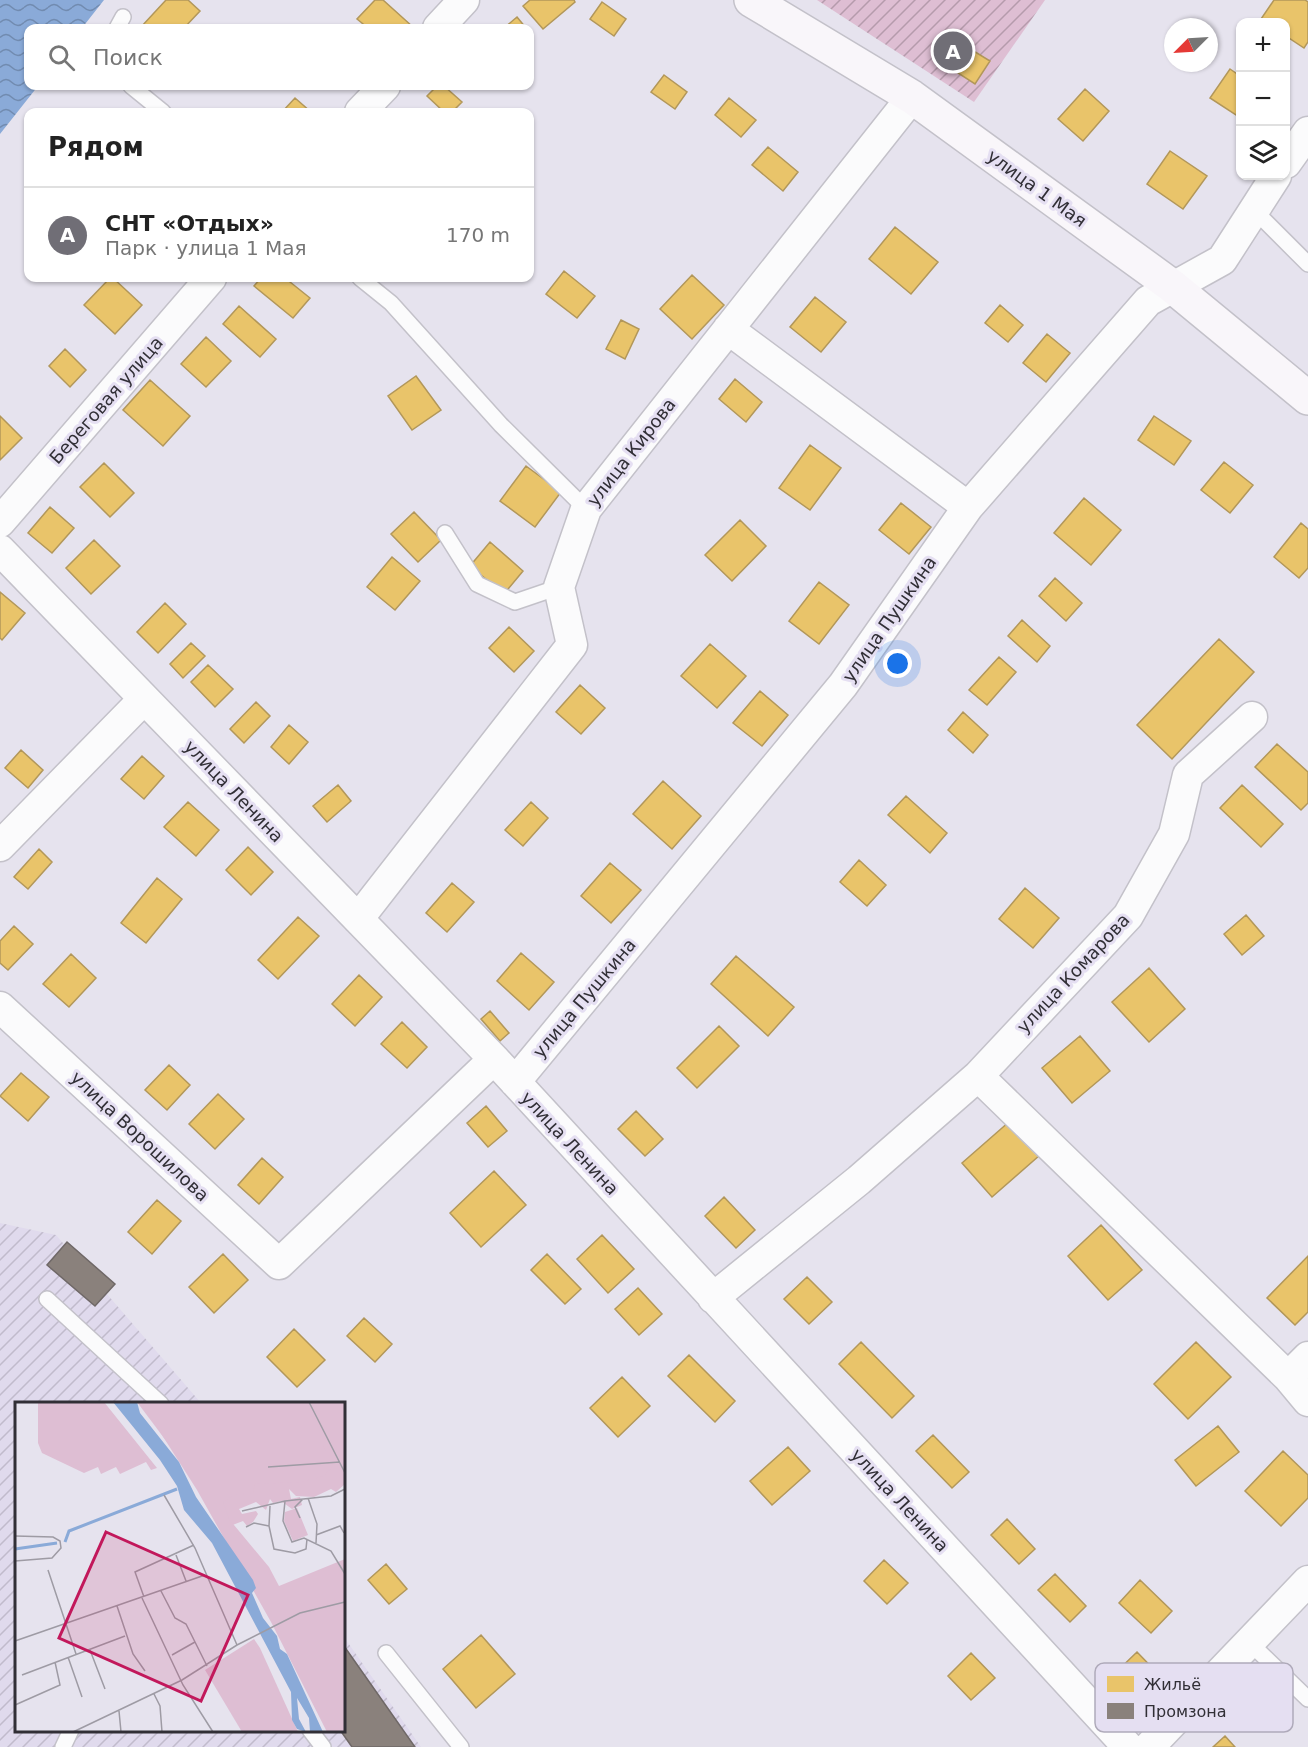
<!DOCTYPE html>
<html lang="ru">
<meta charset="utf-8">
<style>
:root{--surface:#fff;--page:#f6f6f6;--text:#222;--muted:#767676;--line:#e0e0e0;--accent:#706e76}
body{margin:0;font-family:"DejaVu Sans",sans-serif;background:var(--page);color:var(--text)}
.controls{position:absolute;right:18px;top:18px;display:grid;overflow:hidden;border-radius:12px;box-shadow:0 2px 4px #0004}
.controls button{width:54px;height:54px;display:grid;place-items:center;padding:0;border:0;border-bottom:2px solid var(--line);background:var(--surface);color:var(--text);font:30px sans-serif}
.compass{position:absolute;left:1164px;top:18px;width:54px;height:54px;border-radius:50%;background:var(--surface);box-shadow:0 2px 4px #0004;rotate:246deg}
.you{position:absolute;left:898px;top:664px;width:21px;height:21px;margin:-15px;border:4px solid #fff;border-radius:50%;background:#1a73e8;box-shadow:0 0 0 9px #1a73e833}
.badge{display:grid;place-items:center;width:39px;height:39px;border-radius:50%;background:var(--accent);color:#fff;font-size:20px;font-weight:700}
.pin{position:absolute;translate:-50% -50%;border:3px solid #fff;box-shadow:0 2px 6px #0006}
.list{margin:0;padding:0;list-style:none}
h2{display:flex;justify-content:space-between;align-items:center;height:78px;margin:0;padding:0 24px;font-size:26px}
h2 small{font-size:20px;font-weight:400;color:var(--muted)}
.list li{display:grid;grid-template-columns:39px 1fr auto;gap:18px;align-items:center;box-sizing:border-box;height:96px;padding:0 24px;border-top:2px solid var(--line)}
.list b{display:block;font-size:22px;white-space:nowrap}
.list p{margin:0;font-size:20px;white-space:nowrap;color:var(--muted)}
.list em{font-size:20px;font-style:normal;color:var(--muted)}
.icon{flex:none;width:33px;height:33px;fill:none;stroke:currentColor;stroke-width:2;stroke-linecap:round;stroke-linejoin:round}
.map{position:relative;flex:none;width:1308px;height:1747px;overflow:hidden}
.search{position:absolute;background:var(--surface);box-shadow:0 2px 4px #0004;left:24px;top:24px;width:510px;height:66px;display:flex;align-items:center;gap:15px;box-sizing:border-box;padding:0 21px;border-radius:12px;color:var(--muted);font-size:22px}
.panel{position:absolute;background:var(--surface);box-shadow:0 2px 4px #0004;left:24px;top:108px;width:510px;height:174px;border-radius:12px}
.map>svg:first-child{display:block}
.industrial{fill:url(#industrial-furrows)}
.garden{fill:url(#garden-furrows)}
.water{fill:url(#water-waves)}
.homes{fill:#e9c46a;stroke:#b2975a;stroke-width:1.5}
.industry{fill:#8a817c;stroke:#6f6867;stroke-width:1.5}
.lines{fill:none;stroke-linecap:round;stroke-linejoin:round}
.service-casing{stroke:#c3c1c9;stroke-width:18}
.minor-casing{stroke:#c3c1c9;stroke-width:33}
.secondary-casing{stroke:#c3c1c9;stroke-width:36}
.service{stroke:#fbfbfc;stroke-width:15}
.minor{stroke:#fbfbfc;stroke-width:30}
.secondary{stroke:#f9f6fa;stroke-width:33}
.labels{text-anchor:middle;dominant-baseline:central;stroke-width:6;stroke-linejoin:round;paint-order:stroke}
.street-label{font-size:18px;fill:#312f36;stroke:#e5dff2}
.inset-river{fill:none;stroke:#8aaad8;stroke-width:3}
.inset-road{fill:none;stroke:#9e9ba4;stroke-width:1.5}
.view{fill:#c2185b;fill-opacity:0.15;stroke:#c2185b;stroke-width:3}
.inset-edge{fill:none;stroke:#312f36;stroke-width:3}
.key{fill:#e5dff2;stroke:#afaaba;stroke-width:1.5}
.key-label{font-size:16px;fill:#312f36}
</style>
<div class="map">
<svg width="1308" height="1747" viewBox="0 0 1308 1747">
<defs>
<pattern id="industrial-furrows" width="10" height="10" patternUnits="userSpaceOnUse" patternTransform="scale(1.5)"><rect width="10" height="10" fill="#e0daed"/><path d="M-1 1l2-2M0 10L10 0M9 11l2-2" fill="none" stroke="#c1bbcc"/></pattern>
<pattern id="garden-furrows" width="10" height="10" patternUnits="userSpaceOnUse" patternTransform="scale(1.5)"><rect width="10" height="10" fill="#debed3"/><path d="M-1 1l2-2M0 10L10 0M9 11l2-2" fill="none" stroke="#b59bac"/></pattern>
<pattern id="water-waves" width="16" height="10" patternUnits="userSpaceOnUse" patternTransform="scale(1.5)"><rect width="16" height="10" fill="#8aaad8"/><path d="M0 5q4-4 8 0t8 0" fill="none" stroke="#718bb0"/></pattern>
</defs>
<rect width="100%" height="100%" fill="#e6e3ee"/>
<path class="industrial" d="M0,1223L56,1235L201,1403L16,1404V1730H344V1637L421,1747H0Z"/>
<path class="garden" d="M817,0H1045L974,102Z"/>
<path class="water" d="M0,0H104L82,28H28V86H38L0,134Z"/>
<path class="homes" d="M166,0H188L200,11L184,28H143L141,27Z
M375,0H383L413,27L411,28H368L357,19Z
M530,0H574L575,2L543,29L523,6Z
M1274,0H1305L1308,2V42L1304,48L1286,36V22H1266L1261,19Z
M602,2L626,19L614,36L590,19Z
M517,17L526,28H504Z
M972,50L990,61L975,84L958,73Z
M1230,69L1240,76L1239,117L1210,98Z
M664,75L687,92L675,109L651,92Z
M437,86H444L462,102L452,112H444L427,96Z
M1085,89L1109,111L1083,141L1058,119Z
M295,98L311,112H282Z
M729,98L756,120L741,137L715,115Z
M768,147L798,172L783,191L752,165Z
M1170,151L1207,176L1183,209L1147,184Z
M895,227L938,262L911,294L869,259Z
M564,271L595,296L577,318L546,294Z
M692,275L724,305L692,339L660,309Z
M110,278H113L142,305L115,334L84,305Z
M261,278H285L310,298L293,318L254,286Z
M815,297L846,322L821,352L790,327Z
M1000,305L1023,325L1008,342L985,323Z
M239,306L276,339L260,357L223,324Z
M621,320L639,329L625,359L606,349Z
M1047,334L1070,353L1046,382L1023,363Z
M206,337L231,361L206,387L181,364Z
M65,349L86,370L70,387L49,366Z
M416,376L441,410L412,430L388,396Z
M735,379L762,402L746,422L719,399Z
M150,380L190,416L163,446L123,410Z
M0,416L22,438L0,460Z
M1154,416L1191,441L1174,465L1138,440Z
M810,445L841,468L810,510L779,488Z
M1224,462L1253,485L1230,513L1201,490Z
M104,463L134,493L110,517L80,487Z
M526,466L561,492L535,527L500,501Z
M1084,498L1121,530L1091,565L1054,533Z
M901,503L931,527L909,554L879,530Z
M50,507L74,528L52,553L28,533Z
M414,512L441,540L418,562L391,534Z
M740,520L766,546L732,581L705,555Z
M1301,523L1308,529V568L1299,578L1274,557Z
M94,540L120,566L91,594L66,568Z
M490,542L523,571L504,594L470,566Z
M392,557L420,581L395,610L367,587Z
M1055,578L1082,603L1066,621L1039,596Z
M819,582L849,605L819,644L789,621Z
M0,592L25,613L2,640L0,638Z
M165,603L186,624L158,653L137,632Z
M1022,620L1050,646L1037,662L1008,636Z
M509,627L534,651L514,672L489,648Z
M1219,639L1254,672L1172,759L1137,725Z
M191,643L205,656L183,678L170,664Z
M710,644L746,676L717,708L681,676Z
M999,657L1016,672L987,705L969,690Z
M208,665L233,689L215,707L191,682Z
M580,685L605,708L581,734L556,712Z
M760,691L788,715L762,746L733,723Z
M256,702L270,716L244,743L230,729Z
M963,712L988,735L973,753L948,730Z
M289,725L308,742L289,764L271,747Z
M1277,744L1308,772V803L1301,810L1255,767Z
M21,750L43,770L28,788L5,768Z
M142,756L164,776L144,799L121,779Z
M663,781L701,816L672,849L633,814Z
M338,785L351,801L327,822L313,806Z
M1242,785L1283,824L1261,847L1220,808Z
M906,796L947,833L930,853L888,815Z
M188,802L219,830L196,856L164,827Z
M531,802L548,818L523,846L505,830Z
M248,847L273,872L251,895L226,870Z
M39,849L52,862L28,889L14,877Z
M859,860L886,885L867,906L840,882Z
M610,863L641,890L611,923L581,896Z
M157,878L182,899L146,943L121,923Z
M452,883L474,902L447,932L426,913Z
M1025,888L1059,918L1033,948L999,919Z
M1246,915L1264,936L1242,955L1224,934Z
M298,917L319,936L278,979L258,960Z
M14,926L33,944L8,970L0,963V941Z
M521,953L554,982L529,1010L497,981Z
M71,954L96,978L69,1007L43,984Z
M736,956L794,1007L768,1036L711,984Z
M1149,968L1185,1009L1149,1042L1112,1002Z
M359,975L382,997L355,1026L332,1004Z
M490,1011L509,1033L500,1041L481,1019Z
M402,1022L427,1047L407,1068L381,1044Z
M719,1026L739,1046L697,1088L677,1068Z
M1080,1036L1110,1071L1072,1103L1042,1068Z
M169,1065L190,1085L167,1110L145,1090Z
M21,1073L49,1097L28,1121L0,1096Z
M218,1094L244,1119L215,1149L189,1124Z
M486,1106L507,1131L488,1147L467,1123Z
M636,1111L663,1139L645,1156L618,1129Z
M1010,1121L1040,1155L992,1197L962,1163Z
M262,1158L283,1177L259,1204L238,1185Z
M494,1171L526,1205L481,1247L450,1213Z
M724,1197L755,1230L736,1248L705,1216Z
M157,1200L181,1221L152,1254L128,1232Z
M1101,1225L1142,1270L1108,1300L1068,1256Z
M602,1235L634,1269L608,1293L577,1259Z
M223,1254L248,1280L214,1313L189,1287Z
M547,1254L581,1289L565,1304L531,1270Z
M1308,1256V1312L1295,1325L1267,1298Z
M807,1277L832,1302L809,1324L784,1299Z
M638,1288L662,1314L639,1335L615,1309Z
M364,1318L392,1344L375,1362L347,1336Z
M294,1329L325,1360L297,1387L267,1357Z
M861,1342L914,1396L892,1418L839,1364Z
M1196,1342L1231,1377L1188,1419L1154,1384Z
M689,1355L735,1401L715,1422L668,1376Z
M622,1377L650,1406L618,1437L590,1408Z
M1218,1426L1239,1452L1196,1486L1175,1460Z
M933,1435L969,1472L952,1488L916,1451Z
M788,1447L810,1471L772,1505L750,1481Z
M1283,1451L1308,1475V1498L1281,1526L1245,1491Z
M1007,1519L1035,1549L1019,1564L991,1535Z
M884,1560L908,1583L887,1604L864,1581Z
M386,1564L407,1589L389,1604L368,1580Z
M1055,1574L1086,1606L1070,1622L1038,1590Z
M1140,1580L1172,1611L1151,1633L1119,1603Z
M481,1635L515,1674L476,1708L443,1669Z
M1137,1652L1166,1682L1139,1708L1110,1678Z
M971,1653L995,1678L971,1700L948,1676Z
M1225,1736L1235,1747H1213Z"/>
<path class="industry" d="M67,1242L115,1284L95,1306L47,1265Z
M344,1646L415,1747H352L340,1730H344Z"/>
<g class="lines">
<g class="service-casing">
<path id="service" d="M117,28L123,17
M131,86L163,112
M1254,210L1308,264
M360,278L391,303L501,425L586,509
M445,533L477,584L515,602L559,587
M47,1299L161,1404
M1249,1642L1308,1699
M386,1653L461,1747
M310,1730L323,1747
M63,1747L71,1730"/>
</g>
<g class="minor-casing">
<path id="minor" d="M438,28L464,0
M360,112L385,86
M1286,163L1308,132
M728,329L968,507
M0,522L211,278
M0,550L494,1059L1128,1747
M0,846L144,699
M358,919L572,645L559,587L586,509L912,97
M0,1007L279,1264L494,1059
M978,1076L1288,1377L1308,1401
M515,1082L843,685L968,507L1148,301L1222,260L1276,176
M713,1298L859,1180L978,1076L1128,916L1174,834L1188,775L1252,717
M1288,1377L1308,1357
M1149,1747L1308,1581"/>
</g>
<g class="secondary-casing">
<path id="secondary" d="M751,0L912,97L1172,286L1308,398"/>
</g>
<use href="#service" class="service"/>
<use href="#minor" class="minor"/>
<use href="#secondary" class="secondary"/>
</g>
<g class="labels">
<g class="street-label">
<text transform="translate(1037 188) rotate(36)">улица 1 Мая</text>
<text transform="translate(106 400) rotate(-49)">Береговая улица</text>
<text transform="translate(631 452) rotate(-52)">улица Кирова</text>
<text transform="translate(889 619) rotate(-55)">улица Пушкина</text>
<text transform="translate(234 791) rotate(46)">улица Ленина</text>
<text transform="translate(1073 973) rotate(-47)">улица Комарова</text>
<text transform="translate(584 998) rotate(-50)">улица Пушкина</text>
<text transform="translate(140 1136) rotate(43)">улица Ворошилова</text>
<text transform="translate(570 1143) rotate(47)">улица Ленина</text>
<text transform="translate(900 1500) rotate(47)">улица Ленина</text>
</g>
</g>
<g transform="translate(15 1402)">
<rect width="330" height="330" fill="#e6e3ee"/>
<path d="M122,0H330V82L321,90L316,87L299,95L281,94L274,87L276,97L285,95L287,103L277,107L266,99L258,101L255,97L251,108L241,100L224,107L227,112L241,109L243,112L238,120L232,124L228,119L215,124Z" fill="#debed3"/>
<path d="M23,0H89L142,66L136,68L131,60L105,72L101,65L86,72L83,65L69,71L27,51L23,41Z" fill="#debed3"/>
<path d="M126,0H298L311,35L308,43L318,64L309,74L286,80L240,82L238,91L219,93L208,100L214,117L254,165L264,184L330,157V330H312L256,220L182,88ZM282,106L293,133L278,139L269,119L270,110Z" fill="#debed3"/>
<path d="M239,237L245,246L283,330H227L190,268Z" fill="#debed3"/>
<path d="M98,0H122L125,11L164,60L181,95L238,178L241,186L237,191L248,216L262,234L265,247L272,252L308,330H295L294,316L282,296L284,317L291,330L282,327L277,318L276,290L197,141L169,108L162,84L145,58Z" fill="#8aaad8"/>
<path class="inset-river" d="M50,140L54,129L162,87M0,147L42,141"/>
<path class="inset-road" d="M294,0L330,71M253,65L325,60M149,93L180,146L222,243M293,96L302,122L301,141M270,99L268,119L277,140L289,136L316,149L330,172M255,104L254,124L259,147L280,151L291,147L292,137M227,109L270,99L316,94L330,87M285,116L280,105L288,97M231,125L239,121L254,124M301,133L325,124L329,131M0,134L38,135L45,139L46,146L37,156L0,159M161,153L171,179M33,168L61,252M146,189L160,216L171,222L192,264M129,195L120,170L179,143M127,196L168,283L198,330M102,204L118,252L130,269M0,239L190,173M75,248L90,287M157,253L180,240M53,255L67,295M7,273L110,234M139,292L145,304L147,330M0,303L45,283L40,260M104,309L106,330M58,330L167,278L222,243L285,211L330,200"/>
<path class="view" d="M91,130L233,193L186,299L44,236Z"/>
<rect width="330" height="330" class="inset-edge"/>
</g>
<rect x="1095" y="1663" width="198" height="69" rx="9" class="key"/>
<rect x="1107" y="1676" width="27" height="16" fill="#e9c46a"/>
<rect x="1107" y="1703" width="27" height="16" fill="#8a817c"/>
<g class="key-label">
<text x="1144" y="1690">Жильё</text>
<text x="1144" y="1717">Промзона</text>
</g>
</svg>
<div class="controls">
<button>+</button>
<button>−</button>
<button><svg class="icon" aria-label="layers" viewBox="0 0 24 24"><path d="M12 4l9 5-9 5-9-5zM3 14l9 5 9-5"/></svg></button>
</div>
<svg class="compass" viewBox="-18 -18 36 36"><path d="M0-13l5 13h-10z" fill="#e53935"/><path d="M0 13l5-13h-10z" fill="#767676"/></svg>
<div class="you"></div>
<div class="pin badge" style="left:953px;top:51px">A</div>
<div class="search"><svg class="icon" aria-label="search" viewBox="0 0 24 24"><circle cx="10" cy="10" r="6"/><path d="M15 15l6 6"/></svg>Поиск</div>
<section class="panel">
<h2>Рядом<small></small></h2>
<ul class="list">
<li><span class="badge">A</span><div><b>СНТ «Отдых»</b><p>Парк · улица 1 Мая</p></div><em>170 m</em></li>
</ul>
</section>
</div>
